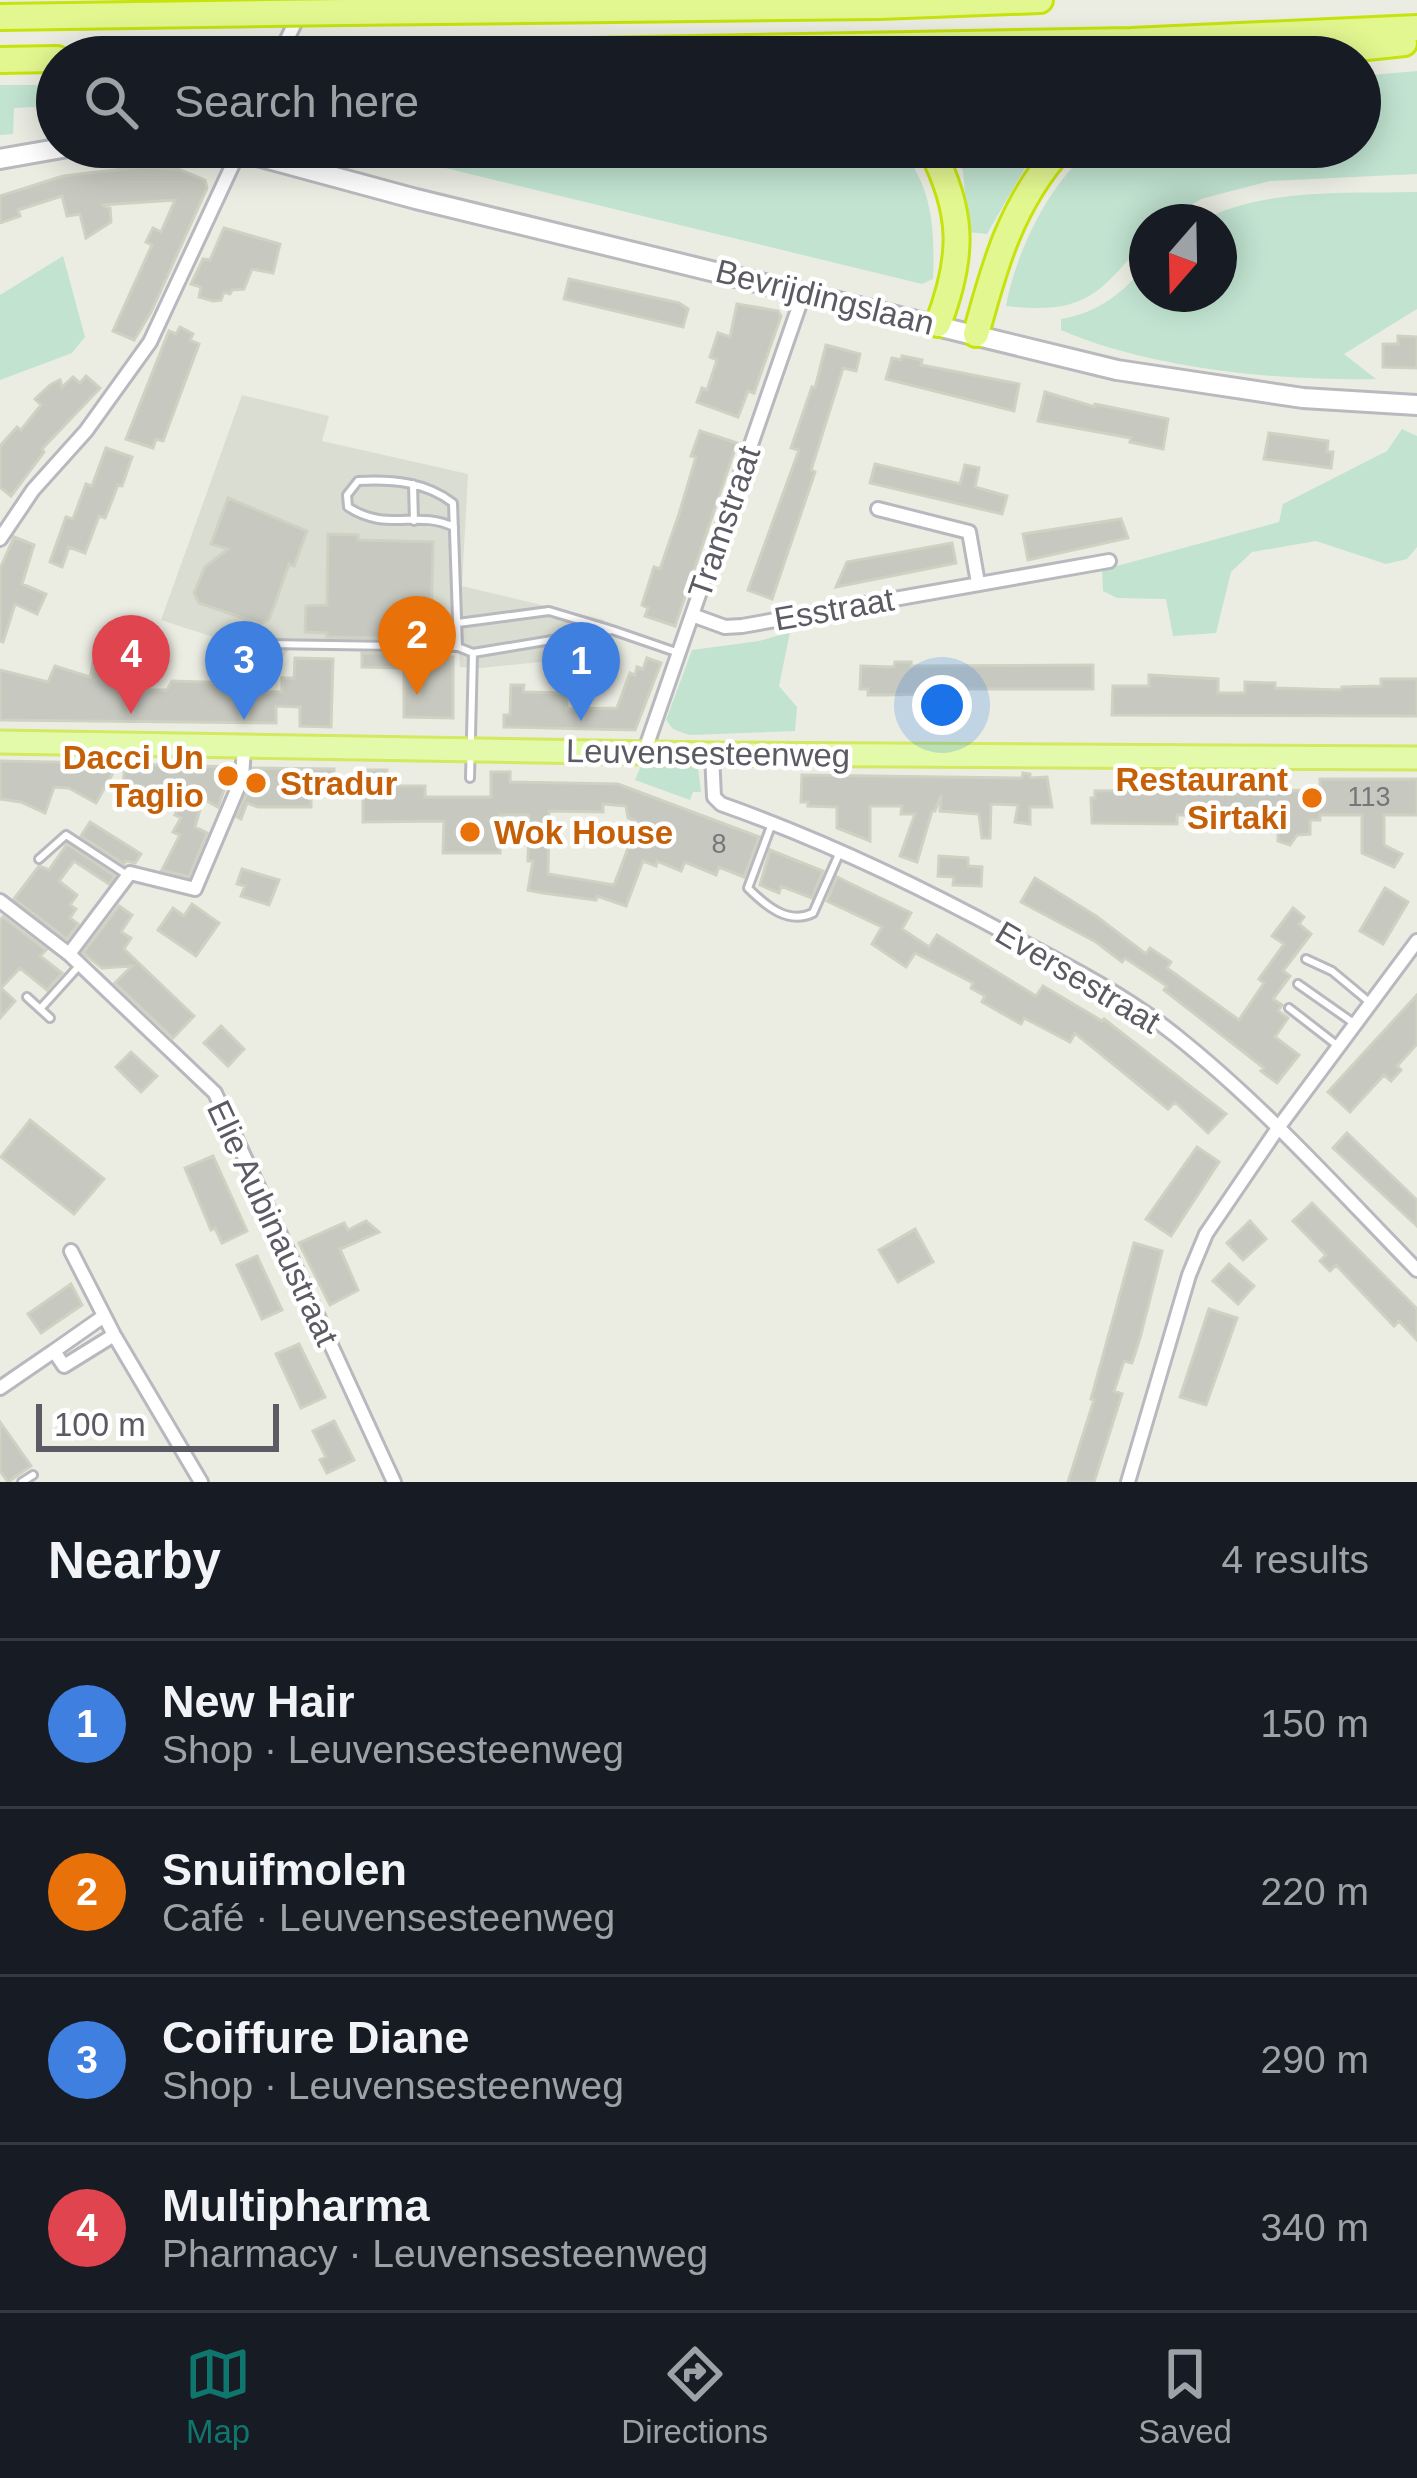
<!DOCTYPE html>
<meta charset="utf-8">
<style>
:root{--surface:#171b24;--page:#242831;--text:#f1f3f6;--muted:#9ea1a6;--line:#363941;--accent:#0f766e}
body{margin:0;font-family:Arial,sans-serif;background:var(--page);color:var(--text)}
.compass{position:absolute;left:1129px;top:204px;width:108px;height:108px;border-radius:50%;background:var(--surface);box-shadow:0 6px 30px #0003;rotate:200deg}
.scale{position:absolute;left:36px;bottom:30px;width:243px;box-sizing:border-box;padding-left:12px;border:6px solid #5b5b63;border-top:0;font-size:33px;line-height:42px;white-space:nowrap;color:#5b5b63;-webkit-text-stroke:9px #fff;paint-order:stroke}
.you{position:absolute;left:942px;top:705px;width:42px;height:42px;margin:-30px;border:9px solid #fff;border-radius:50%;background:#1a73e8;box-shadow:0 0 0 18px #1a73e833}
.badge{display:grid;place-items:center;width:78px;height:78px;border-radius:50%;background:var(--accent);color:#fff;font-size:39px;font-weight:700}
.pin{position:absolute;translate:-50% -99px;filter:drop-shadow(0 3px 6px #0008)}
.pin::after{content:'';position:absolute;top:63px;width:42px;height:36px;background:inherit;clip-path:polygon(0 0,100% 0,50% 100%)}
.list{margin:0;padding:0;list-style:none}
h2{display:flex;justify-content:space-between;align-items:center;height:156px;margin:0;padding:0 48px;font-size:51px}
h2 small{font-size:39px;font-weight:400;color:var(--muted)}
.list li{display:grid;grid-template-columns:78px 1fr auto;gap:36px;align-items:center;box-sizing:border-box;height:168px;padding:0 48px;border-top:3px solid var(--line)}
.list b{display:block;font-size:45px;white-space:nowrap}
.list p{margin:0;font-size:39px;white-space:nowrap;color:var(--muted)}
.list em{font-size:39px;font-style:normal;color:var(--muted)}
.icon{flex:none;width:66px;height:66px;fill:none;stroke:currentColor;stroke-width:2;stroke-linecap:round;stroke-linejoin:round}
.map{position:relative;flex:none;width:1417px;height:1482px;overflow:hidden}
.search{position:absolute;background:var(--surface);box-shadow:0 6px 30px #0003;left:36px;right:36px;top:36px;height:132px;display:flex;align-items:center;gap:30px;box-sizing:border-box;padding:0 42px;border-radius:66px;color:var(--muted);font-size:45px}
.sheet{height:828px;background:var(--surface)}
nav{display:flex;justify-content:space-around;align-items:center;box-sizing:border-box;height:168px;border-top:3px solid var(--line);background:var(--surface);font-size:33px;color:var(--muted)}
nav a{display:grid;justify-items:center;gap:6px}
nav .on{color:var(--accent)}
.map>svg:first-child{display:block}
.education{fill:#daddd1}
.green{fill:#c1e3d0}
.building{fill:#c7c8bf;stroke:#cfd1c2;stroke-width:3;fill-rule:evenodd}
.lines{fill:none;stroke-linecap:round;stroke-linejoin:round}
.lane-casing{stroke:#b8b8bf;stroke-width:12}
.street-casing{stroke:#b8b8bf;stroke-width:18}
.secondary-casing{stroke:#b9b9c0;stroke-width:24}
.primary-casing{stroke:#d2e960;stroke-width:27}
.highway-casing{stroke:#c6e30d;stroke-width:30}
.lane{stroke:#fff;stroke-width:6}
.street{stroke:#fff;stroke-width:12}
.secondary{stroke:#fff;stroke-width:18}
.primary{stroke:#e4faab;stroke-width:21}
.highway{stroke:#e3f790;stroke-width:24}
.highway-bridge-casing{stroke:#c6e30d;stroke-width:30;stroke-linecap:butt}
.highway-bridge{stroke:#e3f790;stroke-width:24}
.food-dot{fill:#e8710a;stroke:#fff;stroke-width:4.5}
.labels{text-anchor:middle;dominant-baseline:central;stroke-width:9;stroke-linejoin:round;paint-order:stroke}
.number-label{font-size:27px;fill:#76767a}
.street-label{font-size:33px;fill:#5b5b63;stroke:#fff}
.food-label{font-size:33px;font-weight:bold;fill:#c56008;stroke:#fff;text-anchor:end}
</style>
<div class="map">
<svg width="1417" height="1482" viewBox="0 0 1417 1482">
<rect width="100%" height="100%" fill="#ebede3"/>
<path class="education" d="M242,395L329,416L322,441L468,474L462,586L604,620L599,656L480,668L460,667L459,651L290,649L281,659L161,620Z"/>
<path class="green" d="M1417,71V174L1270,181L1201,199L1164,222H1147V238C1099,294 1086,315 1006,306C1015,254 1051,178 1095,147H1360V76Z
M0,85H57V106L14,108L13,134L0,135Z
M359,147H899C933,185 935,231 933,279L922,284Z
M950,147H1044L1026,166L987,234L968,232L963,171Z
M1417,192V309L1344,354L1376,379C1278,381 1151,369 1061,330V319C1098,313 1123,293 1147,264V294H1219V222H1199C1265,187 1345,194 1417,192Z
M63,256L85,337L72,353L0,380V295Z
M1402,429L1417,436V547L1407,559L1386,564L1316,541L1252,552L1231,572L1216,633L1173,636L1166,599L1117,598L1103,591L1102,570L1279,522L1283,504L1387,451Z
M790,632L779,686L797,707L795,731L689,735L673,729L666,720L692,650L759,641Z
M641,766L698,767L701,792H693L690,800L635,780Z"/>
<path class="building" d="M140,167L178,169L205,180L207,188L151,312L134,340L113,331L152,245L146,242L153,228L161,232L175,200L102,205L110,208L111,222L86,238L80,214L67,216L62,196L18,210L20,216L0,223V196L63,176Z
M224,228L280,244L273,273L252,269L244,289L232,290L230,294L224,292L221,300L213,301L199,297L201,287L191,284L203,259L210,260Z
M569,279L679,303L688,309L683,327L564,299Z
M737,304L778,311L781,316L754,393L748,391L738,417L697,402L702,388L707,390L717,360L710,357L718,333L730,337Z
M180,327L193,334L190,340L199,344L163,441L156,439L153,448L126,439L169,331L176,334Z
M1398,336L1417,337V368L1383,367V344H1398Z
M826,345L860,354L856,371L843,368L811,470L815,472L772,599L748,590L799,450L791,448L812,387L815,388Z
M902,356L922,360L921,365L1019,384L1014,411L886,379L892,358L901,360Z
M86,376L100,388L42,449L44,452L11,496L0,487V446L17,427L21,430L41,405L35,399L50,385L60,380L62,387L73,377L80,383Z
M1045,392L1095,407V404L1168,419L1163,449L1130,442L1131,438L1038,421Z
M700,431L737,443L675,626L645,616L648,608L642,605L654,567L660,569L679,514L696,457L691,456Z
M1269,433L1328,441L1327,452H1333L1331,468L1264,459Z
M106,448L132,457L122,486L118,485L105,518L99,516L85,553L69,547L62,567L50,562L66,517L73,519L86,484L92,486Z
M875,464L960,484L965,465L979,468L975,487L1007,496L1002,514L870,483Z
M228,498L307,531L294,566L289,564L269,620L261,624L199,603L194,593L205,567L228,549L211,544Z
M1121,519L1128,538L1028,560L1023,534Z
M328,534L358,535V540L433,542L431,639L327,637V633L305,632L306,606L327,605Z
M14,537L34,545L22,584L46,594L37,614L15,604L3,642L0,641V569Z
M952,543L956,563L836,587L847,562Z
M362,653L453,657V718L404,717V668L362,667Z
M295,658L333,659L331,727L300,726V707L276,706V723L0,720V670L48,682L55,666L90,677L93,663L135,675V690H167L172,681L234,683L249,686L248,692H282V678H294Z
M647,658L661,663L635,730L504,727V715H510L511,685H524L523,692L567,693V709L617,708L630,673L635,675L637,667L643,669Z
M895,662H911V666L1093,665V689H921V694L886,695H868V689H860L861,666L894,667Z
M1149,675L1218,679V693H1245V682L1275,683V688L1341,690L1342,687L1381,686V679H1417V716L1112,715L1113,686H1149Z
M0,761L98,763L118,764L96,803L69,788L54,787L45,813L21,802L0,799Z
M125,764L232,767L218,807L203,799L195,827L207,833L189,877L162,870L180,835L173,832L181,818L175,815L180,804L122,797Z
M253,768L334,769V792H311V807H258L247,803L241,819L237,817L252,781Z
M363,770H387V786H425V797H491V772H510V782L618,784L759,837L744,877L719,867L716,875L685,862L681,871L657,861L656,866L643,861L626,906L597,896L596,900L543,893L528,890L533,861H528L529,815H500V853H443L444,821L363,822ZM603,804L626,806L628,818L638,822L614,885L548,874L549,811L603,812Z
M1023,773L1030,774V778L1047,777L1052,807H1030V824L1015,822L1018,805L991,804L990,838H982L979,814L940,811L941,795L935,811H932L917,862L900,856L915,814H901L902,806H870V841L837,828V807L808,806V802H801L802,775L1022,778Z
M1189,779H1247V789L1320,791V779H1417V815H1384V845L1402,854L1394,867L1362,853V815H1320V820H1310V834L1297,835L1290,845L1278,841V826H1247V812H1223L1222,824L1206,823V815H1177V824L1092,823L1091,798H1095V791L1189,790Z
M90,822L141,854L135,863L126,861L124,864L81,836Z
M67,844L115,876L109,884L74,861L59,881L77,895L70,905L76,909L70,918L78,924L67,939L14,899L39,866L49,870Z
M770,850L823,871L812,898L781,886L779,893L760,885Z
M939,856L968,858V866L982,867L981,886L953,885L954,877L938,876Z
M242,869L279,880L269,905L241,896L245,886L237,884Z
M837,877L911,913L902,929L929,947L937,935L1036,996L1043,986L1102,1021L1104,1019L1226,1114L1208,1133L1175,1102L1168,1109L1075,1033L1070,1042L1024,1018L1021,1024L982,1002L985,996L971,988L973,983L915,953L906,967L872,944L882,927L827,901Z
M1035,878L1096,916L1146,954L1150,948L1171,962L1167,968L1239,1020L1264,983L1259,979L1284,944L1272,936L1293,908L1304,917L1299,924L1311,934L1283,971L1290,976L1273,999L1282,1005L1278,1011L1288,1018L1275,1037L1299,1055L1277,1083L1261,1071L1264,1068L1164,990L1167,986L1125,958L1122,962L1096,942L1021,902Z
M1385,888L1408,902L1383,944L1360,931Z
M192,904L219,923L196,956L158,930L173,908L184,916Z
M119,906L132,915L121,932L131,938L124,949L194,1016L173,1038L115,983L132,966L102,968L83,953Z
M3,917L46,950L40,956L62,973L47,990L20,968L1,988L15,1001L0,1018V920Z
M1417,995V1044L1397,1066L1401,1070L1391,1081L1384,1075L1350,1112L1328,1092Z
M221,1026L244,1049L228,1066L204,1043Z
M131,1052L157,1076L141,1092L116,1067Z
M30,1120L104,1179L74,1214L1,1157Z
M1347,1133L1417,1200V1226L1333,1148Z
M1197,1147L1219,1162L1171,1236L1146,1219Z
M213,1156L247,1231L222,1243L215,1228L211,1230L185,1168Z
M1312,1203L1417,1309V1340L1399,1321L1394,1326L1336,1265L1330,1271L1320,1261L1326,1255L1293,1221Z
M366,1221L379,1232L340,1249L358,1290L330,1305L299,1243L344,1223L348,1230Z
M1250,1221L1266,1239L1243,1260L1227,1243Z
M915,1229L933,1262L898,1282L879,1250Z
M1134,1243L1162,1251L1140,1338L1132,1363L1124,1361L1114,1391L1122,1394L1094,1482H1068L1094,1400L1091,1399Z
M257,1256L282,1310L262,1319L237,1265Z
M1229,1264L1254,1286L1238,1304L1213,1281Z
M71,1284L82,1305L41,1333L28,1314Z
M1209,1309L1237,1318L1206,1405L1180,1397Z
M299,1344L325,1397L301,1408L276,1354Z
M334,1421L354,1460L327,1473L320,1460L326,1457L313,1431Z
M0,1422L31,1466L8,1482L0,1471Z"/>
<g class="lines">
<g class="lane-casing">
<path id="lane" d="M413,484L414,521
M454,527C417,509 388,533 348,507L347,495L358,481C393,479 426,482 453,503L458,647
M458,623L549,611L609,629
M267,644L458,647L473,653L612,630L676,652
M470,778L473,653
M771,826L748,888C766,906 788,925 813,913L840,852
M39,859L66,835L127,875
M1306,959L1332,971L1368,1001
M1298,984L1355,1024
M27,997L50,1018
M1289,1008L1338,1046
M40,1009L78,967
M22,1482L33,1475"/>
</g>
<g class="street-casing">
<path id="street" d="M279,56L306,0
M878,509L969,532L978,583
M0,539L33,490L86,431L150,342L240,149
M692,615L725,627L742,626L1109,561
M644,753L804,292
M712,754L714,797L721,804C823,840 917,885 1011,936C1068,966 1125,995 1175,1035C1263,1105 1339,1190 1417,1270
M0,901L69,954L215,1093L394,1482
M69,954L130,873L195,889L242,778L244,747
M71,1251L114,1335L201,1482
M104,1316L54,1351L64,1366L114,1335
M0,1388L54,1351
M1128,1482L1189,1275L1206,1234L1278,1128L1417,941"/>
</g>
<g class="secondary-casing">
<path id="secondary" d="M224,147L416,199L1117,370L1303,398L1417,405
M0,159L68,147"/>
</g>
<g class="primary-casing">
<path id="primary" d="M0,742L712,754L1417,758"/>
</g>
<g class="highway-casing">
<path id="highway" d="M346,12L879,6L1040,0
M0,17L267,13
M312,56L1131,41L1417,28
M169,57L244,56
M1275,57L1404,43
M0,60L57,59
M930,147C964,212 964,256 938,324
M976,334C995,263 1012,203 1062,147"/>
</g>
<use href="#lane" class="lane"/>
<use href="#street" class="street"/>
<use href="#secondary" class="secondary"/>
<use href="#primary" class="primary"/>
<use href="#highway" class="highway"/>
<g class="highway-bridge-casing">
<path id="highway-bridge" d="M267,13L346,12
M244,56H312"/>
</g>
<use href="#highway-bridge" class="highway-bridge"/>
</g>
<g class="food-dot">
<circle cx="228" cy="776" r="12"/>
<circle cx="256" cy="783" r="12"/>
<circle cx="1312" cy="798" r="12"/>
<circle cx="470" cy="832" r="12"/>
</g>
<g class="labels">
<g class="number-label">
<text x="1369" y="797">113</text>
<text x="719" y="844">8</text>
</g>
<g class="street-label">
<text transform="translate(825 297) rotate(14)">Bevrijdingslaan</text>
<text transform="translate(724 522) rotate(-71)">Tramstraat</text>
<text transform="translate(834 609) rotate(-10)">Esstraat</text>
<text transform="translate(708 753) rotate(1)">Leuvensesteenweg</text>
<text transform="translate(1078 977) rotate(31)">Eversestraat</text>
<text transform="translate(273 1223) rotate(65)">Elie Aubinaustraat</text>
</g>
<g class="food-label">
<text x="204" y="757">Dacci Un<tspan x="204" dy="38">Taglio</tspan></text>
<text x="1288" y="779">Restaurant<tspan x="1288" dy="38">Sirtaki</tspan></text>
<text x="280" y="783" text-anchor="start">Stradur</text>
<text x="494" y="832" text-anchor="start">Wok House</text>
</g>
</g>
</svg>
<svg class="compass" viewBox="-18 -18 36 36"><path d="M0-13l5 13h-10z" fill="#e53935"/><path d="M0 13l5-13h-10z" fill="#9ea1a6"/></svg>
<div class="scale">100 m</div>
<div class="you"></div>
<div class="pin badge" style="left:581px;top:721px;background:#3f7fe0">1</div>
<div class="pin badge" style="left:417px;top:695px;background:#e8710a">2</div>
<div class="pin badge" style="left:244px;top:720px;background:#3f7fe0">3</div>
<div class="pin badge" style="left:131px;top:714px;background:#e0444e">4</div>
<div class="search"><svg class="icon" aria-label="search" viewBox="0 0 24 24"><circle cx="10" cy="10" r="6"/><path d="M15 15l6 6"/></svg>Search here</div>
</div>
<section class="sheet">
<h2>Nearby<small>4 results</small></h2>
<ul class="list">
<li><span class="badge" style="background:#3f7fe0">1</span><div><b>New Hair</b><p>Shop · Leuvensesteenweg</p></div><em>150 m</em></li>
<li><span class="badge" style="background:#e8710a">2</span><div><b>Snuifmolen</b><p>Café · Leuvensesteenweg</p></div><em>220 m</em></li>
<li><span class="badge" style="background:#3f7fe0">3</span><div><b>Coiffure Diane</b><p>Shop · Leuvensesteenweg</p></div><em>290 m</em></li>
<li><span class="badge" style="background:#e0444e">4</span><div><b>Multipharma</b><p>Pharmacy · Leuvensesteenweg</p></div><em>340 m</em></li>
</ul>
</section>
<nav>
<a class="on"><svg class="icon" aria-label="map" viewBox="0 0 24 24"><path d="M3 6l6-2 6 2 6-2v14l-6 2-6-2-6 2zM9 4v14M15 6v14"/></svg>Map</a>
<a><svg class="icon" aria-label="directions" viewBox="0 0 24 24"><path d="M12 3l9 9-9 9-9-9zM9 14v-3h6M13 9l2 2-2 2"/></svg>Directions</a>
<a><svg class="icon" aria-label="saved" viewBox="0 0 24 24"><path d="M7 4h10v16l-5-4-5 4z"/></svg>Saved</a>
</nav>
